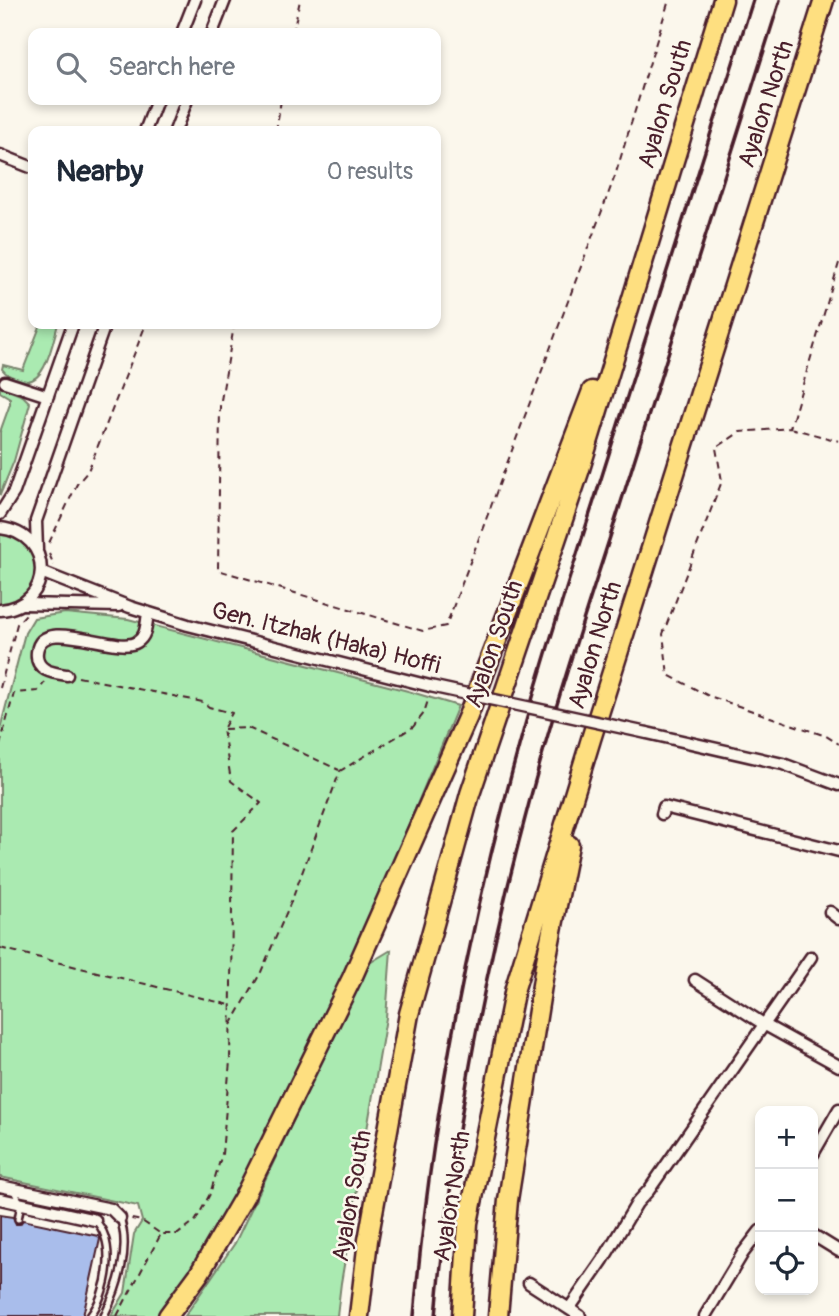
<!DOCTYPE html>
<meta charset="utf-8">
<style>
:root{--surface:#fff;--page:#f2f2f3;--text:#1f2937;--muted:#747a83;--line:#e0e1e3}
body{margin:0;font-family:Pangolin,sans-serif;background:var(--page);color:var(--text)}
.controls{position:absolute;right:21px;bottom:21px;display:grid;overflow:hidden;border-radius:14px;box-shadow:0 4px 10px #0003}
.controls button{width:63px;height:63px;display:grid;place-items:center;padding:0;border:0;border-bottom:2px solid var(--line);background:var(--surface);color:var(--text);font:35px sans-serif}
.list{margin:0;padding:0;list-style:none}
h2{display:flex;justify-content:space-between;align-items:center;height:91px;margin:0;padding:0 28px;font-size:30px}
h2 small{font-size:23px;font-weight:400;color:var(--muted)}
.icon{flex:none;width:38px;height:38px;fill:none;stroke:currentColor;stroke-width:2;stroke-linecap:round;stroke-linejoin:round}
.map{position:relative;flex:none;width:839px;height:1316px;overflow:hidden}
.search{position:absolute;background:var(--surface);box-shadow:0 4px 10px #0003;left:28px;top:28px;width:413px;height:77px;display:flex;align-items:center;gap:18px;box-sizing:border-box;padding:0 24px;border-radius:14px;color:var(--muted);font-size:26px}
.panel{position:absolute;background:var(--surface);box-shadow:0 4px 10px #0003;left:28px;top:126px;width:413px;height:203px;border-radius:14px}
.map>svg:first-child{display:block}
.green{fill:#aaeab1;stroke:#7a846e;stroke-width:2}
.building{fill:#a9bdeb;stroke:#4a1f2b;stroke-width:2}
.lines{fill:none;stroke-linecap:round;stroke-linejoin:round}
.lane-casing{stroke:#4a1f2b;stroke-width:10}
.street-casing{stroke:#4a1f2b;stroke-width:15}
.highway-casing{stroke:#4a1f2b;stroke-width:23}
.path{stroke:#4a1f2b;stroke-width:2;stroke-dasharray:7 5;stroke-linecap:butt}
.lane{stroke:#fbf7ec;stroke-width:5}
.street{stroke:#fbf7ec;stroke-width:10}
.highway{stroke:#fedf80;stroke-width:18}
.rail{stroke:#4a1f2b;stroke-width:3.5}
.street-bridge-casing{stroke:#4a1f2b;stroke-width:15;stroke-linecap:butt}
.street-bridge{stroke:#fbf7ec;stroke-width:10}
.labels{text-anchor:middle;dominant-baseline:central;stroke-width:5;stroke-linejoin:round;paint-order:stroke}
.street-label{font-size:24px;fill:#4a1f2b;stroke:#fbf7ec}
</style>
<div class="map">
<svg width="839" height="1316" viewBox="0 0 839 1316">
<rect width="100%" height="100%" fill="#fbf7ec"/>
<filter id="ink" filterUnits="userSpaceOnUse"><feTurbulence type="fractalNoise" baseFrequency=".0143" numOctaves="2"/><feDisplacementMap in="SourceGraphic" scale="14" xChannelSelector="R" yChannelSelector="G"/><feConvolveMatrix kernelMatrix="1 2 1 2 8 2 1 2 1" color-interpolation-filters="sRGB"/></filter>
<g filter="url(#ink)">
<path class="green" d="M41,324H58C53,341 45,388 22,380C13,377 7,376 2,369L3,365L23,370Z
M0,387L23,396L30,403L14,461L0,495V432L10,404V398L0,392Z
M0,532C5,533 12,534 17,536C39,546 42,578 26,594C19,602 10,603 0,605Z
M65,613L128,619L408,691L458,706L354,956L240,1195L180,1291L159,1316H111L125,1293L134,1234L142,1221L138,1206L0,1177V729L25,633L34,618Z
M391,950L386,1018L341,1283L337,1316H185L235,1243L368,964Z"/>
<path class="building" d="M0,1215L13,1217L16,1224H20L23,1220L98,1236L100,1239L83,1316H0Z"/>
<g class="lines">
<g class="lane-casing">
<path id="lane" d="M13,1189L21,1204L18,1219
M90,1316C108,1293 117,1243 95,1220
M104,1316C118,1288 131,1249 120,1218"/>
</g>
<g class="street-casing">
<path id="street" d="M182,33L195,0
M212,33L225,0
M145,131L157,100
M175,131L187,100
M0,155L33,168
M5,382L48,396
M0,514L14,492L73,324
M0,528C55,534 54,606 0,610
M37,550L36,521L105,324
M41,572L130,607L188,625L430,686
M23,604L119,606
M67,675C53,673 35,671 37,652C41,614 116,655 137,642C147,636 146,624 148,613
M647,733L783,764L839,785
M662,814L664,807L839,851
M830,912L839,919
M695,980L765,1025L839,1066
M813,1154L839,1109
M0,1186L111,1209L120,1218
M0,1199L95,1220
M813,1235L839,1251
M529,1283L580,1316
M569,1309L603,1260L637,1203L649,1190L811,957
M705,1316L743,1253L760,1231"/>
</g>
<g class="highway-casing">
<path id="highway" d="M168,1316L199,1274L245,1195L352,978L468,716L592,391
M359,1316L368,1240L409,1014L470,794L580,469L723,0
M462,1316L468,1223L515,988L591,739L824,0
M498,1316L508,1200L545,966L569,845"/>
</g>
<path class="path" d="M293,33L300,0
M276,131L281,100
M839,263L790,428L740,432L716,448L722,481L663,634L668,675L709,696L826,736L839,744
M237,324L234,326L220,406L218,570L423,631L446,626L615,176L669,0
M790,428L839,441
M49,543L77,484L88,471L146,324
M49,554L54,565
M78,677L203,702L209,707L232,713L223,729L231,781L261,803L233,831L230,1061L222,1154L210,1194L196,1220L178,1234H161L142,1221L131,1219
M0,688L17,624L26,614
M224,729L248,728L339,770
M0,745L14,693L38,691L45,682
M0,948L230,1005
M231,1025L261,972L293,897L340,771L413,727L424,713L429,697
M117,1316L161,1234"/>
<use href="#lane" class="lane"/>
<use href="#street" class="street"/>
<use href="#highway" class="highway"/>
<path class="rail" d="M414,1316C429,1139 462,962 507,791C537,674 576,559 612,444C659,296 706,148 753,0
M436,1316C453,1123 492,931 545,745C569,661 597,579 623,496C675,331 728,165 780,0"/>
<g class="street-bridge-casing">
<path id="street-bridge" d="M430,686L647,733"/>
</g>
<use href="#street-bridge" class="street-bridge"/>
</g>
</g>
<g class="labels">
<g class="street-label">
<text transform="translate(665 104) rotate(-73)">Ayalon South</text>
<text transform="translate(766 104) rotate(-72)">Ayalon North</text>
<text transform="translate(326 638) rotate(14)">Gen. Itzhak (Haka) Hoffi</text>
<text transform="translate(494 644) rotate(-71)">Ayalon South</text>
<text transform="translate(595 645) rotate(-73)">Ayalon North</text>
<text transform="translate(352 1196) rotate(-80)">Ayalon South</text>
<text transform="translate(452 1196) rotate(-81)">Ayalon North</text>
</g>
</g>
</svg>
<div class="controls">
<button>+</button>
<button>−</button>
<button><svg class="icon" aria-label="locate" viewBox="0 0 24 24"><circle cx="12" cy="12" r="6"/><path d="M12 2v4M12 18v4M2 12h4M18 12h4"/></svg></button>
</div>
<div class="search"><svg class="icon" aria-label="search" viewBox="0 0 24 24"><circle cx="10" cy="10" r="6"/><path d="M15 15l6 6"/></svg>Search here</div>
<section class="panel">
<h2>Nearby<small>0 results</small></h2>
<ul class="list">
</ul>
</section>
</div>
